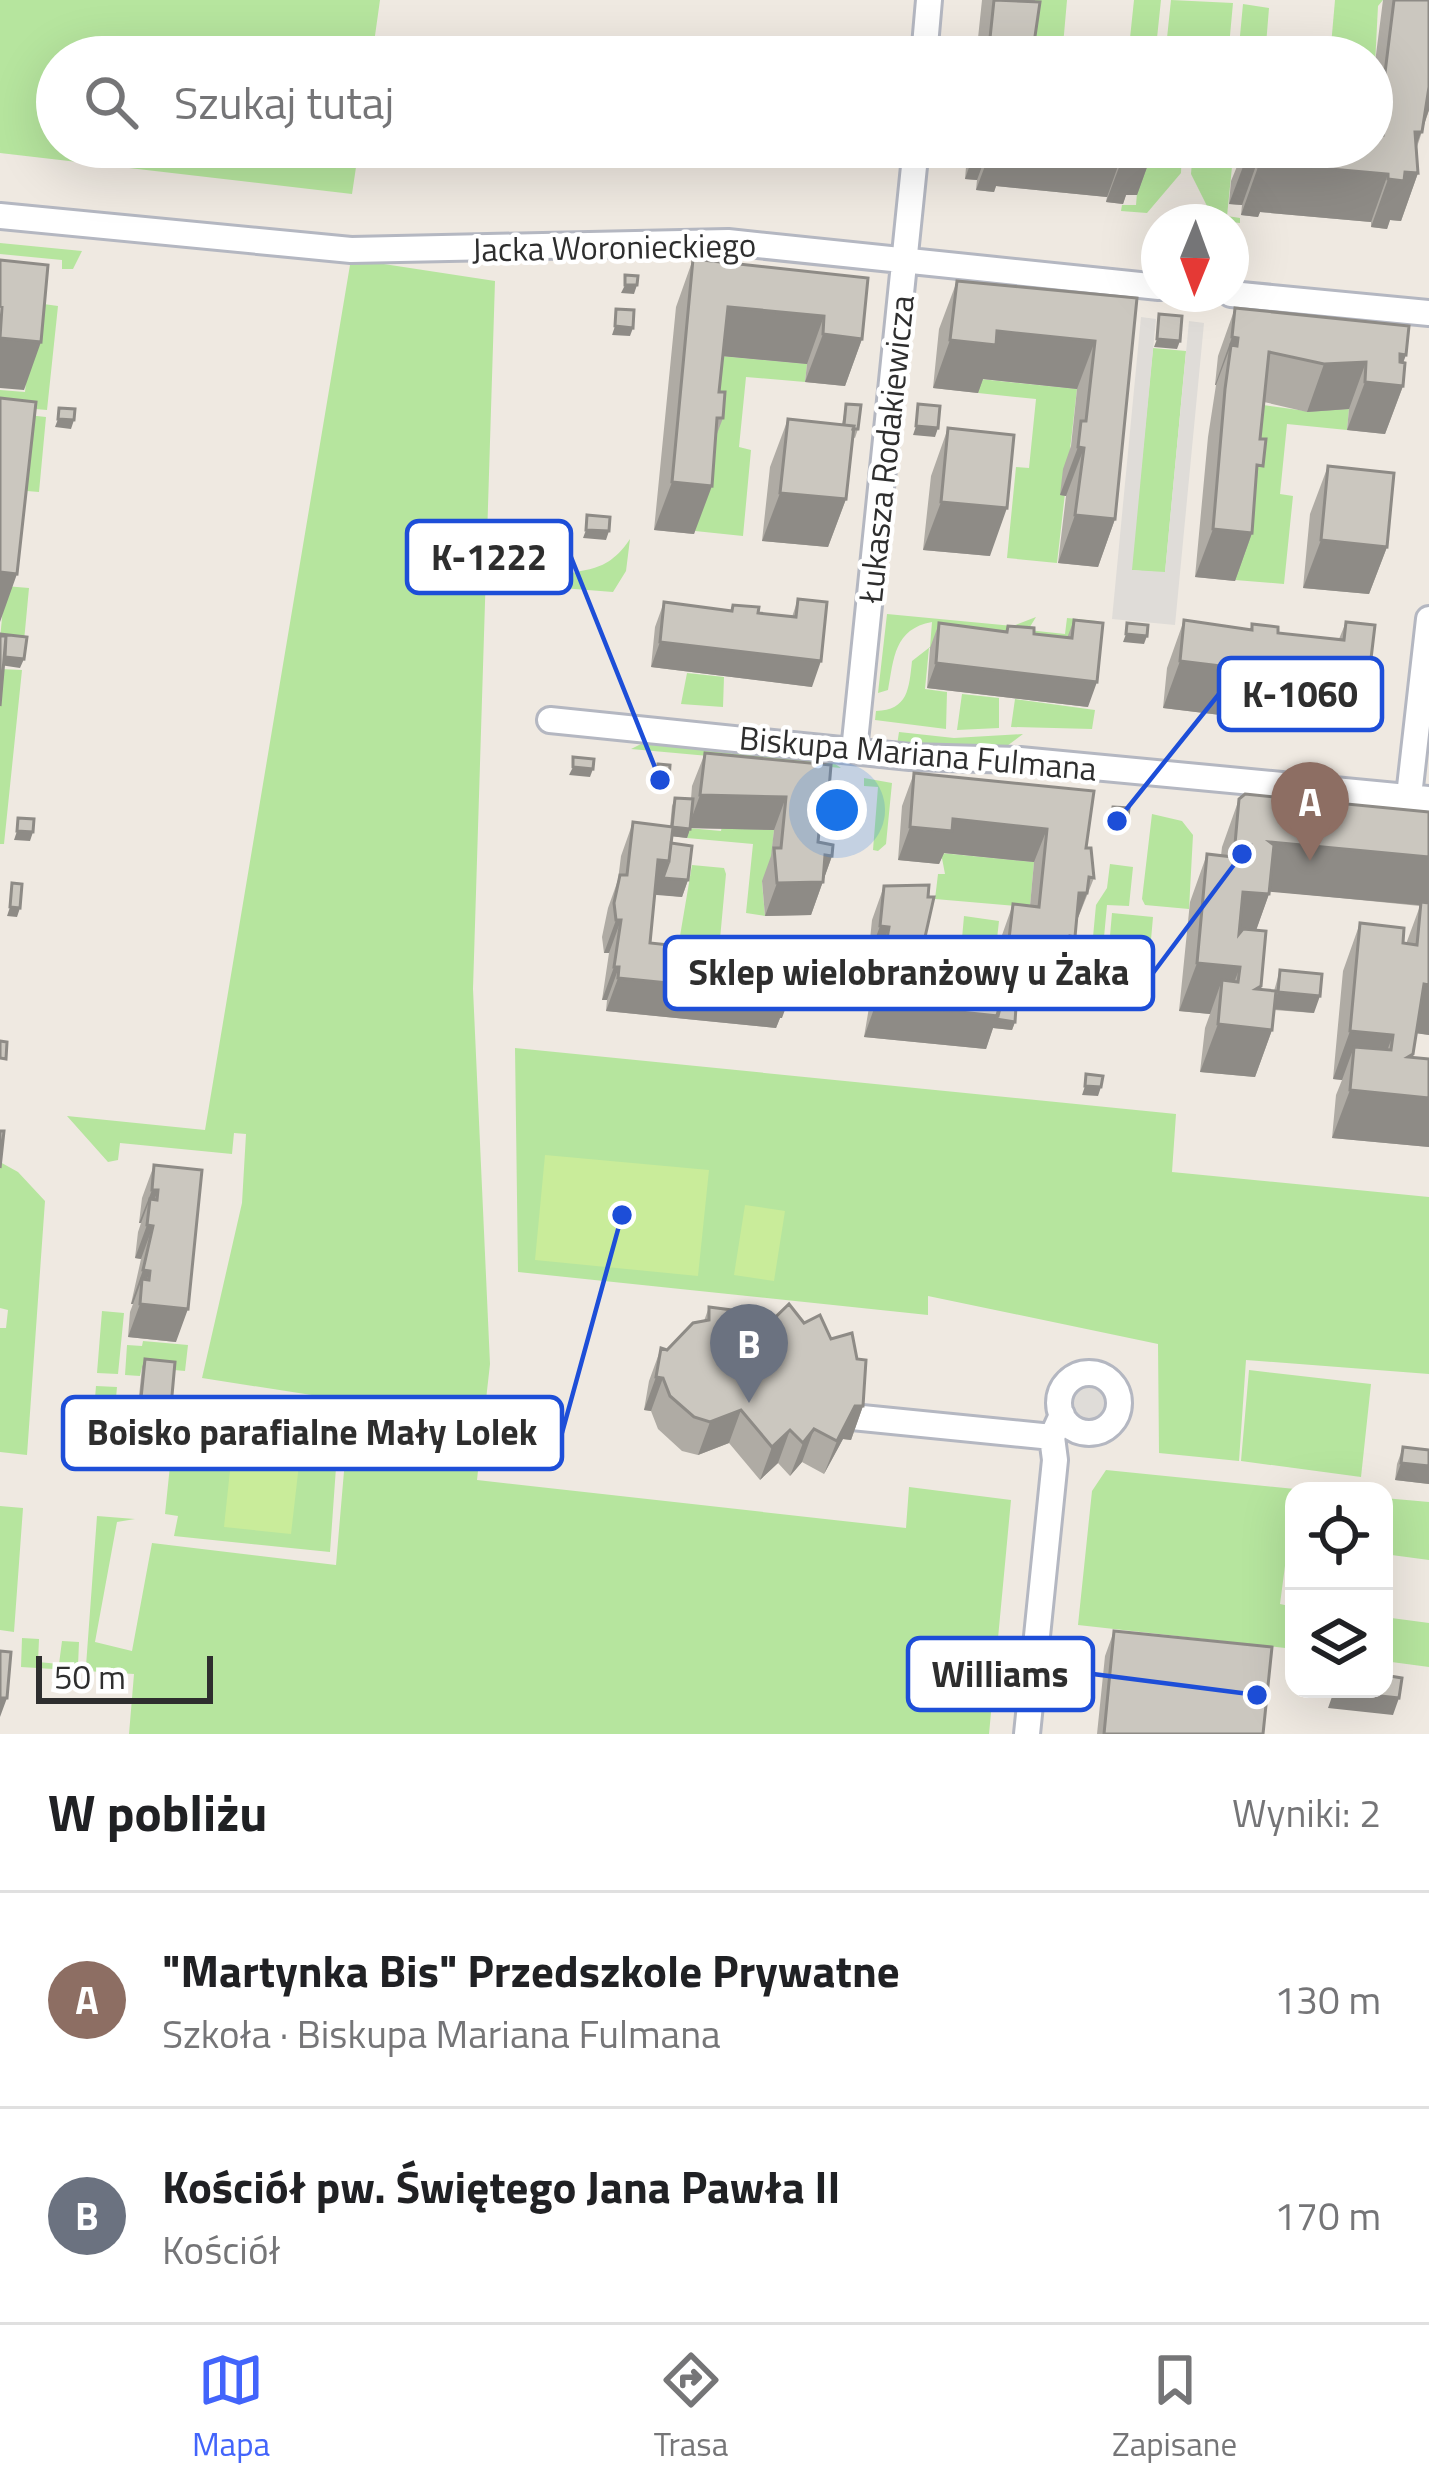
<!DOCTYPE html>
<html lang="pl">
<meta charset="utf-8">
<style>
:root{--surface:#fff;--page:#f6f6f6;--text:#202124;--muted:#757577;--line:#e0e0e0;--accent:#4264fb}
body{margin:0;font-family:"Titillium Web",sans-serif;background:var(--page);color:var(--text)}
.controls{position:absolute;right:36px;bottom:36px;display:grid;overflow:hidden;border-radius:24px;box-shadow:0 12px 48px #0002}
.controls button{width:108px;height:108px;display:grid;place-items:center;padding:0;border:0;border-bottom:3px solid var(--line);background:var(--surface);color:var(--text);font:60px sans-serif}
.compass{position:absolute;left:1141px;top:204px;width:108px;height:108px;border-radius:50%;background:var(--surface);box-shadow:0 12px 48px #0002;rotate:181deg}
.scale{position:absolute;left:36px;bottom:30px;width:177px;box-sizing:border-box;padding-left:12px;border:6px solid #2e2e2e;border-top:0;font-size:33px;line-height:42px;white-space:nowrap;color:#2e2e2e;-webkit-text-stroke:9px #fff;paint-order:stroke}
.you{position:absolute;left:837px;top:810px;width:42px;height:42px;margin:-30px;border:9px solid #fff;border-radius:50%;background:#1a73e8;box-shadow:0 0 0 18px #1a73e833}
.badge{display:grid;place-items:center;width:78px;height:78px;border-radius:50%;background:var(--accent);color:#fff;font-size:39px;font-weight:700}
.pin{position:absolute;translate:-50% -99px;filter:drop-shadow(0 3px 6px #0008)}
.pin::after{content:'';position:absolute;top:63px;width:42px;height:36px;background:inherit;clip-path:polygon(0 0,100% 0,50% 100%)}
.list{margin:0;padding:0;list-style:none}
h2{display:flex;justify-content:space-between;align-items:center;height:156px;margin:0;padding:0 48px;font-size:51px}
h2 small{font-size:39px;font-weight:400;color:var(--muted)}
.list li{display:grid;grid-template-columns:78px 1fr auto;gap:36px;align-items:center;box-sizing:border-box;height:216px;padding:0 48px;border-top:3px solid var(--line)}
.list b{display:block;font-size:45px;white-space:nowrap}
.list p{margin:0;font-size:39px;white-space:nowrap;color:var(--muted)}
.list em{font-size:39px;font-style:normal;color:var(--muted)}
.icon{flex:none;width:66px;height:66px;fill:none;stroke:currentColor;stroke-width:2;stroke-linecap:round;stroke-linejoin:round}
.map{position:relative;flex:none;width:1429px;height:1734px;overflow:hidden}
.search{position:absolute;background:var(--surface);box-shadow:0 12px 48px #0002;left:36px;right:36px;top:36px;height:132px;display:flex;align-items:center;gap:30px;box-sizing:border-box;padding:0 42px;border-radius:66px;color:var(--muted);font-size:45px}
.sheet{height:588px;background:var(--surface)}
nav{display:flex;justify-content:space-around;align-items:center;box-sizing:border-box;height:168px;border-top:3px solid var(--line);background:var(--surface);font-size:33px;color:var(--muted)}
nav a{display:grid;justify-items:center;gap:6px}
nav .on{color:var(--accent)}
.map>svg:first-child{display:block}
.green{fill:#b6e59e}
.pitch{fill:#c9ec9a}
.plaza{fill:#dfdcd8}
.lines{fill:none;stroke-linecap:round;stroke-linejoin:round}
.minor-casing{stroke:#b4b7c1;stroke-width:30}
.minor{stroke:#fff;stroke-width:24}
.wall{fill:#afaba4}
.shaded-wall{fill:#8e8b86}
.building{fill:#cbc7bf;stroke:#8e8b86;stroke-width:3}
.labels{text-anchor:middle;dominant-baseline:central;stroke-width:9;stroke-linejoin:round;paint-order:stroke}
.street-label{font-size:33px;fill:#2e2e2e;stroke:#fff}
.leader{fill:none;stroke:#1d4ed8;stroke-width:4.5}
.callout-dot{fill:#1d4ed8;stroke:#fff;stroke-width:4.5}
.callout{fill:#fff;stroke:#1d4ed8;stroke-width:4.5}
.callout-label{font-size:36px;text-anchor:middle;font-weight:bold;fill:#2e2e2e}
</style>
<div class="map">
<svg width="1429" height="1734" viewBox="0 0 1429 1734">
<rect width="100%" height="100%" fill="#efe9e1"/>
<path class="green" d="M0,0H380L372,57H57V147H359L352,194L0,153Z
M1026,0H1067L1062,57H1021Z
M1134,0H1161L1155,57H1128Z
M1171,0L1233,3L1228,57H1165Z
M1335,0H1383L1378,6L1374,84L1372,57H1330Z
M1243,4L1269,8L1265,57H1238Z
M1141,147L1182,149L1181,173L1147,213L1121,211L1122,205H1136Z
M1234,147L1227,216L1240,218V223L1214,220L1191,174L1193,149Z
M0,243L82,251L73,269H62V260L0,254Z
M351,259L495,281L473,989L490,1364L477,1480L906,1528L909,1487L1011,1500L989,1734H129L134,1674L21,1667L22,1638L39,1639L38,1662L59,1664L62,1641L79,1642L78,1666H86L97,1516L135,1519L117,1522L95,1642L132,1651L152,1543L336,1565L350,1401L202,1378L242,1203L246,1134L234,1133L232,1154L120,1143L118,1160L108,1162L67,1116L205,1130Z
M0,298L58,306L47,410L0,406V390L25,392L32,312Z
M1153,348L1186,351L1165,573L1131,570Z
M710,355L807,364L805,382L746,377L739,447L751,450L743,536L695,531Z
M980,379L1077,389L1057,563L1007,558L1016,467L1029,468L1036,399L978,393Z
M1256,404L1306,411L1349,409L1347,430L1287,424L1280,494L1293,496L1284,584L1235,580Z
M0,412L46,417L39,492L15,490Z
M630,539L626,571L613,592L549,587C573,560 600,584 630,539Z
M5,586L29,588L24,641L0,639Z
M887,614L1013,626L1036,617L1028,630L1065,634L1067,618L1096,621L1094,648H929L925,689L947,692L946,729L875,720L876,711C908,710 909,689 912,661L930,647L932,622C894,629 894,658 888,690L878,693Z
M0,669L22,670L4,844H0Z
M687,673L724,677L723,707L681,704Z
M962,694L999,698V728L957,730Z
M1015,699L1095,710L1092,729L1011,727Z
M899,732L954,738L1023,734L1007,746L897,745Z
M641,744L831,761L841,768L631,749Z
M864,778L892,783L886,844L878,851L873,850L878,787L864,786Z
M1152,814L1182,821L1193,835L1189,909L1145,905L1142,899Z
M722,825L774,830L769,882H762L765,916L746,913L753,844L687,838L688,828L721,831Z
M941,853L1034,862L1027,940L1016,906L935,899L938,874H945Z
M1110,864L1133,867L1129,906L1107,905L1099,991L1088,990L1096,905L1107,888Z
M692,865L724,868L726,874L720,939L714,942L680,936Z
M1112,913L1153,917L1147,985L1106,982Z
M964,916L999,921L994,966L960,961Z
M515,1048L1176,1114L1172,1172L1429,1197V1374L1246,1360L1239,1461L1159,1453L1158,1344L928,1296V1315L518,1272Z
M0,1162L18,1172L45,1201L27,1455L0,1452V1328H6L8,1310L0,1308Z
M102,1311L124,1313L118,1374L97,1373Z
M143,1341L188,1345L185,1371L142,1367L140,1376L125,1375L127,1345L142,1346Z
M1249,1370L1371,1384L1361,1477L1241,1461Z
M96,1386L117,1387L113,1430L133,1454L132,1465L90,1460Z
M200,1395L340,1411L330,1552L174,1536L178,1516L165,1514L171,1456H188Z
M1106,1470L1315,1491H1294V1543H1288L1280,1604L1294,1607V1649L1078,1625L1092,1491Z
M1384,1498L1429,1502V1560L1384,1554Z
M0,1506L23,1508L14,1632L0,1630Z
M1384,1617L1429,1623V1667L1384,1661Z"/>
<path class="pitch" d="M545,1155L709,1170L698,1276L535,1260Z
M745,1205L785,1211L774,1281L734,1275Z
M236,1414L304,1421L291,1534L224,1527Z"/>
<path class="plaza" d="M1141,317L1156,319L1132,570L1165,572L1189,321L1204,323L1175,625L1112,619Z
M1068 1403a21 21 0 1 1 42 0a21 21 0 1 1-42 0Z"/>
<g class="lines">
<g class="minor-casing">
<path id="minor" d="M924,57L929,0
M0,216L351,250L728,242L1159,287
M1231,294L1429,313
M550,720L910,757L1020,760L1429,799
M854,751L916,147
M1409,796L1429,619
M1059 1403a30 30 0 1 1 60 0a30 30 0 1 1-60 0Z
M852,1417L1052,1437
M1027,1734L1055,1460L1052,1437L1062,1415"/>
</g>
<use href="#minor" class="minor"/>
</g>
<path class="wall" d="M982,0H1035L1032,57H976Z
M1383,0H1429V110L1417,147L1418,173L1401,221L1390,220L1387,229L1371,227V222L1260,212L1258,217L1241,215L1242,205L1229,204L1231,181L1238,164L1234,163L1235,147H1372V86Z
M970,147H1154L1137,195H1126L1123,204L1106,202L1107,197L996,186L994,192L976,190L977,180L965,179L967,155Z
M693,259L868,278L862,339L845,386L805,382L807,364L723,356L719,392L723,418L715,439L694,534L654,530L676,307Z
M957,281L1137,298L1115,519L1098,567L1058,563L1066,496L1060,495L1063,469L1071,446L1077,389L983,379L978,393L933,388L939,329Z
M1235,308L1404,363L1403,386L1385,434L1347,430L1349,409L1307,412L1264,402L1252,533L1235,581L1195,577L1208,437L1216,385H1215L1218,356Z
M846,404L858,429L855,438L852,437L846,499L828,547L762,541L770,467L788,419L842,424Z
M948,428L990,556L923,550L931,476Z
M1328,466L1387,547L1369,594L1303,588L1310,514Z
M798,599L812,687L651,667L655,627L664,602L731,611L733,605L758,613L792,617Z
M1074,620L1088,707L927,688L930,648L939,623L1005,632L1008,626L1034,634L1067,638Z
M1184,620L1250,630L1252,624L1278,633L1339,639L1346,622L1368,684L1351,731L1163,708L1167,668Z
M705,753L820,821L818,842L832,856L811,915L765,916L762,881L771,856L774,830L690,828L687,838L672,836L671,843L688,880L682,897L655,894L650,943L759,954L765,938L782,1018H780L776,1028L606,1011L607,1000H602L609,953H604L602,937L608,908L618,880L621,856L633,822L670,827L672,806L675,798L691,799L692,786Z
M914,773L1086,848L1094,878L1076,923L1075,937L1063,970H1060L1057,978L997,972L1001,938L1013,904L1030,906L1034,862L944,853L939,864L898,860L902,806Z
M1239,799L1429,812V1035L1417,1033L1412,1058L1429,1059V1147L1332,1138L1336,1095L1342,1080L1333,1079L1343,971L1360,923L1406,944L1420,906L1270,891L1256,930L1260,989L1274,991L1280,970L1314,1013L1274,1010L1272,1030L1255,1077L1200,1072L1205,1028L1210,1014L1179,1011L1190,902L1207,854L1221,856L1222,847Z
M884,886L923,946L919,957L921,971L945,979L946,974L961,976L963,970L996,979L1004,990L1015,1022L1012,1030L993,1028L986,1049L864,1037L877,960L868,959L872,920Z
M154,1165L176,1342L128,1337L130,1312L133,1304H131L141,1259L135,1258L138,1232L141,1223H139L142,1198Z
M709,1307L737,1321L863,1406L851,1440L843,1439L824,1474L802,1462L790,1476L778,1463L760,1480L729,1443L698,1455L682,1451L658,1429L651,1411L644,1410L649,1381L661,1348L667,1350L704,1321Z
M145,1359L168,1440L165,1448L134,1445L142,1367Z
M1403,1447L1429,1450V1484L1395,1480L1397,1464Z
M1114,1631L1263,1734H1097L1105,1656Z"/>
<path class="shaded-wall" d="M1429,86V110L1407,172L1418,173L1401,221L1390,220L1387,229L1371,227L1388,179Z
M1381,105H1386L1372,145V130Z
M976,147H989L977,180L965,179Z
M992,147H1106L1124,149L1107,197L996,186L994,192L976,190Z
M1141,147L1154,148L1137,195H1126L1123,204L1106,202L1124,154Z
M1240,147H1244L1238,164L1234,163Z
M1247,156L1259,157L1242,205L1229,204Z
M1276,164L1388,174L1371,222L1260,212L1258,217L1241,215L1258,167Z
M625,285H637L634,294L621,293Z
M728,307L824,316L807,364L710,355Z
M615,326L633,328L630,336L612,335Z
M997,331L1095,341L1077,389L983,379L978,393L933,388L950,340Z
M823,334L862,339L845,386L805,382Z
M1232,337L1238,338L1229,363L1231,345L1216,385H1215Z
M0,338L41,342L24,390L0,388Z
M1157,339L1180,341L1177,349L1154,347Z
M1400,354L1406,355L1395,385L1403,386L1385,434L1347,430L1365,382Z
M1366,362L1349,409L1307,412L1324,364Z
M58,419L74,420L71,429L55,427Z
M916,426L938,428L935,437L913,435Z
M1078,447L1084,448L1066,496L1060,495Z
M672,482L712,486L694,534L654,530Z
M780,493L846,499L828,547L762,541Z
M941,502L1007,508L990,556L923,550Z
M1075,515L1115,519L1098,567L1058,563Z
M1213,529L1252,533L1235,581L1195,577Z
M586,530L609,531L606,540L583,538Z
M1321,540L1387,547L1369,594L1303,588Z
M0,572L17,574L0,622Z
M1126,634L1147,636L1144,644L1123,642Z
M660,642L821,661L812,687L651,667Z
M0,656L24,659L20,668L0,665Z
M1180,661L1368,684L1351,731L1163,708Z
M936,663L1097,682L1088,707L927,688Z
M573,767L593,769L590,777L569,775Z
M657,778L669,779L666,788L654,787Z
M700,795L786,797L774,830L688,828Z
M1112,816L1128,817L1125,826L1109,825Z
M953,819L1047,829L1034,862L944,853L939,864L898,860L910,827Z
M672,827L690,829L687,838L669,836Z
M17,831L33,832L30,841L14,840Z
M1270,842L1429,857V906L1252,890Z
M1235,844L1251,845L1233,893L1217,892Z
M825,855L832,856L811,915L765,916L777,883Z
M658,860L669,861L657,895L646,893Z
M663,878L688,880L682,897L657,895Z
M1243,892L1269,894L1252,942L1225,940Z
M1079,893H1087L1075,926Z
M10,907L20,908L17,917L7,916Z
M616,920H621L609,953H604Z
M880,926L889,927L877,960L868,959Z
M1075,937L1063,970H1060L1057,978L997,972L1009,939Z
M1197,963L1240,967L1222,1015V980L1210,1014L1179,1011Z
M614,967H619L607,1000H602Z
M618,978L789,984L794,985L782,1018H780L776,1028L606,1011Z
M1424,984L1429,985V1035L1407,1032Z
M1261,986L1246,1027L1272,1030L1255,1077L1200,1072L1218,1024Z
M1278,992L1320,996L1314,1013L1272,1009Z
M876,1003L998,1016L1015,1022L1012,1030L993,1028L986,1049L864,1037Z
M1350,1031L1393,1035L1375,1083L1354,1047L1342,1080L1333,1079Z
M1413,1054L1398,1095L1429,1098V1147L1332,1138L1350,1090Z
M1085,1086L1101,1087L1098,1096L1082,1095Z
M152,1190H158L148,1218L150,1199L141,1223H139Z
M147,1225L153,1226L141,1259L135,1258Z
M143,1270L150,1271L141,1297L142,1279L133,1304H131Z
M140,1304L188,1309L176,1342L128,1337Z
M656,1377L663,1378L651,1411L644,1410Z
M855,1406H863L851,1440L843,1439L824,1474L837,1441Z
M741,1410L729,1443L698,1455L710,1422Z
M814,1429L802,1462L790,1476L803,1443Z
M790,1430L778,1463L760,1480L772,1447Z
M137,1437L168,1440L165,1448L134,1445Z
M1401,1463L1429,1466V1484L1395,1480Z
M1334,1691L1399,1698L1393,1715L1328,1708Z
M0,1698H7L0,1717Z"/>
<path class="building" d="M994,0L1040,2L1032,57H988Z
M1394,0H1429V87L1422,132H1415L1418,173L1405,172L1404,181L1388,179V174L1276,164L1275,169L1258,167L1259,157L1247,156L1248,147H1372V134L1383,135L1386,105H1381Z
M1124,45L1163,49L1162,57H1123Z
M1106,147H1141L1140,156L1124,154V149Z
M693,259L868,278L862,339L823,334L824,316L728,307L719,392H725L723,418H717L712,486L672,482Z
M0,260L48,265L41,342L0,338L2,307L0,306Z
M625,275L638,276L637,285H625Z
M957,281L1137,298L1115,519L1075,515L1084,448L1078,447L1081,421H1086L1095,341L997,331L996,345L950,340Z
M1235,308L1409,326L1406,355L1400,354V362L1405,363L1403,386L1365,382L1366,362L1324,364L1269,352L1260,439H1266L1263,466L1257,465L1252,533L1213,529L1225,389L1231,345L1237,346L1238,338L1232,337Z
M616,309L634,310L633,328L615,326Z
M1159,314L1182,316L1180,341L1157,339Z
M0,398L36,402L17,574L0,572Z
M846,404L861,405L858,429H853L854,426L844,425Z
M918,404L940,406L938,428L916,426Z
M59,408L75,409L74,420L58,419Z
M788,419L854,426L846,499L780,493Z
M948,428L1014,435L1007,508L941,502Z
M1328,466L1394,473L1387,547L1321,540Z
M587,515L610,517L609,531L586,530Z
M798,599L827,602L821,661L660,642L664,602L732,611L733,605L759,607L758,613L796,617Z
M1074,620L1103,623L1097,682L936,663L939,623L1007,632L1008,626L1034,628V634L1072,638Z
M1184,620L1252,630V624L1278,627V633L1344,640L1346,622L1375,625L1368,684L1180,661Z
M1127,623L1148,625L1147,636L1126,634Z
M0,634L27,637L24,659L5,657L6,636Z
M0,636H6L0,706Z
M705,753L831,765L828,801H822L818,842L833,845L832,856L825,855L823,882L777,883L774,848H781L786,797L700,795Z
M573,757L594,759L593,769L573,767Z
M658,764L670,765L669,779L657,778Z
M914,773L1094,791L1086,848H1091L1094,878L1089,877L1087,893H1079L1075,937L1070,936L1069,945L1009,939L1013,904L1039,907L1047,829L953,819L952,831L910,827Z
M1245,794L1429,812V857L1270,842L1274,845L1269,894L1243,892L1239,934L1243,929L1266,931L1261,986L1256,989L1276,991L1272,1030L1218,1024L1222,980L1238,982L1240,967L1197,963L1207,854L1250,859L1251,845L1235,844L1239,799Z
M675,798L693,799L690,829L672,827Z
M1113,807L1129,808L1128,817L1112,816Z
M18,818L34,819L33,832L17,831Z
M633,822L673,827L669,861L658,860L650,943L764,955L765,938L797,941L794,985L789,984L788,995L618,978L619,967H614L621,920H616L614,903L620,875H627Z
M671,843L692,846L688,880L663,878L669,861Z
M12,883L22,884L20,908L10,907Z
M929,885L928,897H934L923,946L918,945L921,971L946,979V974L962,976L963,970L996,973V979L1007,980L998,1016L876,1003L889,927L880,926L884,886Z
M1421,902L1429,903V985L1424,984L1413,1054L1408,1057L1429,1059V1098L1350,1090L1354,1047L1391,1050L1393,1035L1350,1031L1360,923L1404,928L1403,943L1417,945Z
M1280,970L1322,974L1320,996L1278,992Z
M1004,990L1017,992L1015,1022L996,1019Z
M0,1041L7,1042L6,1059L0,1058Z
M1086,1074L1103,1076L1101,1087L1085,1086Z
M0,1131H4L0,1168Z
M154,1165L202,1170L188,1309L140,1304L142,1279L149,1280L150,1271L143,1270L153,1226L147,1225L150,1199L157,1200L158,1190H152Z
M789,1304L804,1323L820,1315L831,1339L852,1333L857,1359L866,1360L863,1406H855L837,1441L814,1429L803,1443L790,1430L772,1447L741,1410L710,1422L694,1417L670,1396L663,1378L656,1377L661,1348L667,1350L693,1323L709,1320V1307L740,1311L737,1321L758,1334Z
M145,1359L175,1362L168,1440L137,1437Z
M1403,1447L1429,1450V1466L1401,1463Z
M1114,1631L1272,1647L1263,1734H1104Z
M0,1651L11,1652L7,1698H0Z
M1384,1675L1402,1678L1399,1698L1334,1691L1335,1689H1384Z"/>
<g class="labels">
<g class="street-label">
<text transform="translate(614 247) rotate(-1)">Jacka Woronieckiego</text>
<text transform="translate(886 449) rotate(-84)">Łukasza Rodakiewicza</text>
<text transform="translate(918 753) rotate(5)">Biskupa Mariana Fulmana</text>
</g>
</g>
<path class="leader" d="M660 780L571 557M1117 821L1219 694M1242 854L1153 973M622 1215L562 1433M1257 1695L1093 1674"/>
<g class="callout-dot">
<circle cx="660" cy="780" r="12"/>
<circle cx="1117" cy="821" r="12"/>
<circle cx="1242" cy="854" r="12"/>
<circle cx="622" cy="1215" r="12"/>
<circle cx="1257" cy="1695" r="12"/>
</g>
<g class="callout">
<rect x="407" y="521" width="164" height="72" rx="12"/>
<rect x="1219" y="658" width="163" height="72" rx="12"/>
<rect x="665" y="937" width="488" height="72" rx="12"/>
<rect x="63" y="1397" width="499" height="72" rx="12"/>
<rect x="908" y="1638" width="185" height="72" rx="12"/>
</g>
<g class="callout-label">
<text x="489" y="570">K-1222</text>
<text x="1300" y="707">K-1060</text>
<text x="909" y="985">Sklep wielobranżowy u Żaka</text>
<text x="312" y="1445">Boisko parafialne Mały Lolek</text>
<text x="1000" y="1687">Williams</text>
</g>
</svg>
<div class="controls">
<button><svg class="icon" aria-label="locate" viewBox="0 0 24 24"><circle cx="12" cy="12" r="6"/><path d="M12 2v4M12 18v4M2 12h4M18 12h4"/></svg></button>
<button><svg class="icon" aria-label="layers" viewBox="0 0 24 24"><path d="M12 4l9 5-9 5-9-5zM3 14l9 5 9-5"/></svg></button>
</div>
<svg class="compass" viewBox="-18 -18 36 36"><path d="M0-13l5 13h-10z" fill="#e53935"/><path d="M0 13l5-13h-10z" fill="#757577"/></svg>
<div class="scale">50 m</div>
<div class="you"></div>
<div class="pin badge" style="left:1310px;top:861px;background:#8d6e63">A</div>
<div class="pin badge" style="left:749px;top:1403px;background:#6b7280">B</div>
<div class="search"><svg class="icon" aria-label="search" viewBox="0 0 24 24"><circle cx="10" cy="10" r="6"/><path d="M15 15l6 6"/></svg>Szukaj tutaj</div>
</div>
<section class="sheet">
<h2>W pobliżu<small>Wyniki: 2</small></h2>
<ul class="list">
<li><span class="badge" style="background:#8d6e63">A</span><div><b>&quot;Martynka Bis&quot; Przedszkole Prywatne</b><p>Szkoła · Biskupa Mariana Fulmana</p></div><em>130 m</em></li>
<li><span class="badge" style="background:#6b7280">B</span><div><b>Kościół pw. Świętego Jana Pawła II</b><p>Kościół</p></div><em>170 m</em></li>
</ul>
</section>
<nav>
<a class="on"><svg class="icon" aria-label="map" viewBox="0 0 24 24"><path d="M3 6l6-2 6 2 6-2v14l-6 2-6-2-6 2zM9 4v14M15 6v14"/></svg>Mapa</a>
<a><svg class="icon" aria-label="directions" viewBox="0 0 24 24"><path d="M12 3l9 9-9 9-9-9zM9 14v-3h6M13 9l2 2-2 2"/></svg>Trasa</a>
<a><svg class="icon" aria-label="saved" viewBox="0 0 24 24"><path d="M7 4h10v16l-5-4-5 4z"/></svg>Zapisane</a>
</nav>
